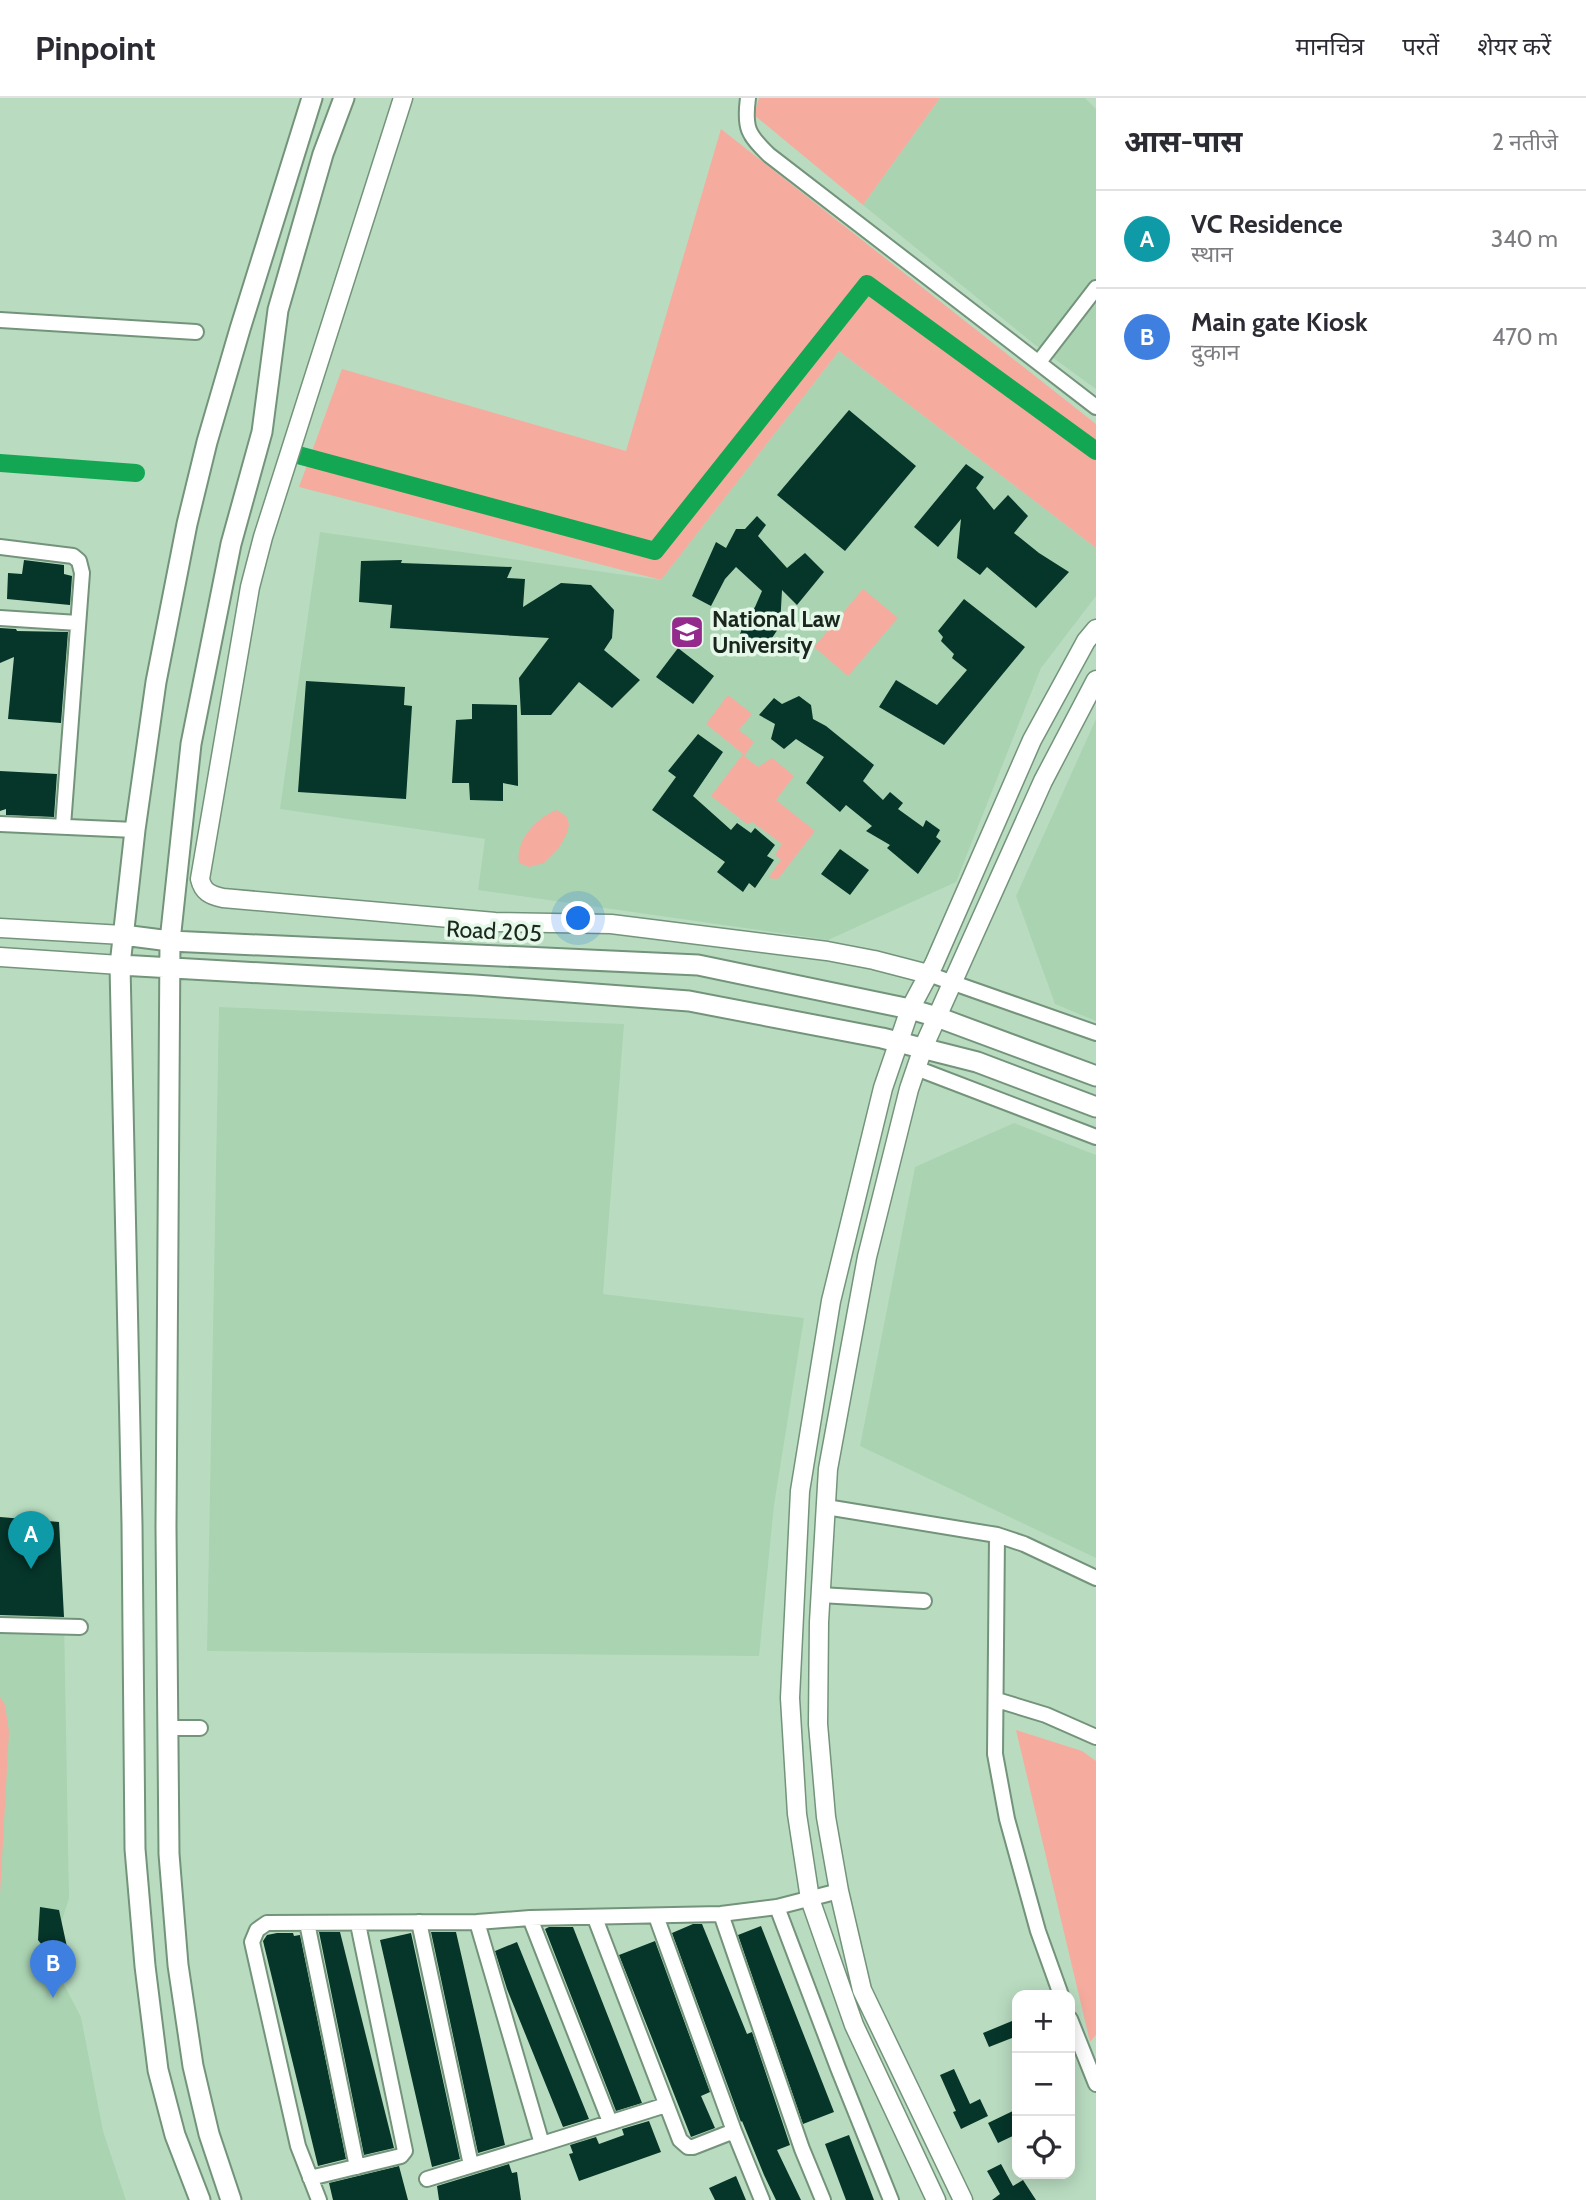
<!DOCTYPE html>
<html lang="hi">
<meta charset="utf-8">
<style>
:root{--surface:#fff;--page:#f2f2f3;--text:#2b2b33;--muted:#7c7c81;--line:#e1e1e2;--accent:#111827}
body{margin:0;font-family:Cabin,"Noto Sans Devanagari",sans-serif;background:var(--page);color:var(--text)}
.controls{position:absolute;right:21px;bottom:21px;display:grid;overflow:hidden;border-radius:14px;box-shadow:0 4px 18px #0003}
.controls button{width:63px;height:63px;display:grid;place-items:center;padding:0;border:0;border-bottom:2px solid var(--line);background:var(--surface);color:var(--text);font:35px sans-serif}
.you{position:absolute;left:579px;top:821px;width:24px;height:24px;margin:-18px;border:5px solid #fff;border-radius:50%;background:#1a73e8;box-shadow:0 0 0 10px #1a73e833}
.badge{display:grid;place-items:center;width:46px;height:46px;border-radius:50%;background:var(--accent);color:#fff;font-size:23px;font-weight:700}
.pin{position:absolute;translate:-50% -58px;filter:drop-shadow(0 2px 4px #0008)}
.pin::after{content:'';position:absolute;top:37px;width:24px;height:21px;background:inherit;clip-path:polygon(0 0,100% 0,50% 100%)}
.list{margin:0;padding:0;list-style:none}
h2{display:flex;justify-content:space-between;align-items:center;height:91px;margin:0;padding:0 28px;font-size:30px}
h2 small{font-size:23px;font-weight:400;color:var(--muted)}
.list li{display:grid;grid-template-columns:46px 1fr auto;gap:21px;align-items:center;box-sizing:border-box;height:98px;padding:0 28px;border-top:2px solid var(--line)}
.list b{display:block;font-size:26px;white-space:nowrap}
.list p{margin:0;font-size:23px;white-space:nowrap;color:var(--muted)}
.list em{font-size:23px;font-style:normal;color:var(--muted)}
.icon{flex:none;width:38px;height:38px;fill:none;stroke:currentColor;stroke-width:2;stroke-linecap:round;stroke-linejoin:round}
.map{position:relative;flex:none;width:1096px;height:2102px;overflow:hidden}
header{display:flex;align-items:center;gap:42px;box-sizing:border-box;height:98px;padding:0 35px;background:var(--surface);border-bottom:2px solid var(--line)}
header strong{font-size:33px}
nav{display:flex;gap:38px;margin-inline-start:auto;font-size:24px}
main{display:flex}
aside{flex:1;background:var(--surface)}
.map>svg:first-child{display:block}
.built{fill:#aad3b2}
.green{fill:#f5ac9e}
.lines{fill:none;stroke-linecap:round;stroke-linejoin:round}
.canal{stroke:#13a754;stroke-width:18}
.building{fill:#063529}
.minor-casing{stroke:#73947a;stroke-width:18}
.tertiary-casing{stroke:#73947a;stroke-width:21}
.secondary-casing{stroke:#73947a;stroke-width:23}
.minor{stroke:#fff;stroke-width:14}
.tertiary{stroke:#fff;stroke-width:18}
.secondary{stroke:#fff;stroke-width:19}
.labels{text-anchor:middle;dominant-baseline:central;stroke-width:7;stroke-linejoin:round;paint-order:stroke}
.poi-label{font-size:23px;font-weight:bold;fill:#1a271d;stroke:#e6f8e9;text-anchor:start}
.street-label{font-size:23px;fill:#1a271d;stroke:#e6f8e9}
</style>
<header>
<strong>Pinpoint</strong>
<nav><a>मानचित्र</a><a>परतें</a><a>शेयर करें</a></nav>
</header>
<main>
<div class="map">
<svg width="1096" height="2102" viewBox="0 0 1096 2102">
<rect width="100%" height="100%" fill="#b9dcc0"/>
<path class="built" d="M940,0H1085L1096,11V291L1034,246L863,107Z
M839,253L1096,450V498L1041,570L956,784L828,842L478,792L485,741L280,711L320,434L661,482Z
M1096,621V923L1055,906L1016,798Z
M219,909L624,926L603,1196L804,1220L774,1407L759,1558L207,1553Z
M1014,1025L1096,1057V1460L860,1348L915,1069Z
M0,1419L59,1424L64,1521L69,1800L50,1860L81,1919L103,2033L126,2102H0Z"/>
<path class="green" d="M759,0H940L863,107L754,17Z
M721,31L1096,326V450L839,253L661,482L299,389L342,271L626,353Z
M863,491L898,520L848,578L814,549Z
M728,597L752,616L739,632L754,644L744,658L758,669L772,660L794,678L776,702L815,733L778,781L768,780L781,762L775,757L782,746L752,724L747,726L711,698L743,656L706,626Z
M557,712L567,719L569,727L567,735L559,750L544,765L529,769L519,765C515,742 537,719 557,712Z
M0,1599L5,1607L9,1634L0,1797Z
M1016,1632L1082,1653L1096,1663V1937L1090,1944Z"/>
<g class="lines">
<path class="canal" d="M298,357L655,453L867,186L1096,353
M0,365L136,375"/>
</g>
<path class="building" d="M849,312L916,368L845,453L777,397Z
M966,366L984,379L976,390L994,412L1008,397L1028,418L1014,435L1039,455L1069,474L1036,510L987,469L980,477L957,460L961,421L938,449L914,429Z
M757,418L766,427L758,438L787,470L805,455L824,474L797,507L782,492L780,528L764,552L740,536L746,520L755,509L762,493L736,469L725,481L711,508L692,498L716,444L726,450L736,431H745Z
M24,462L64,467V476L72,478L70,507L7,501L8,475L22,476Z
M402,462L401,465L512,469L507,480L525,481L523,509L561,485L591,487L614,512L612,540L604,552L640,582L612,610L579,584L551,617H521L519,580L549,540L390,530L392,507L359,504L361,463Z
M964,501L1025,549L944,647L879,609L896,582L937,607L967,572L952,560L954,556L941,543L943,539L938,533Z
M0,530L16,531L17,533L68,534L61,625L8,621L14,559L0,565Z
M678,550L714,578L693,606L656,579Z
M306,583L405,589L404,607L412,608L406,701L298,694Z
M799,598L811,607L813,621L826,628L874,667L863,683L883,702L890,694L903,705L898,711L923,729L926,722L940,732L936,739L941,743L918,776L887,750L890,747L866,733L872,728L846,707L840,714L806,685L824,659L796,641L784,651L771,641L775,626L759,617L774,600L782,606Z
M472,606L517,607L518,688L503,685V703L470,702L469,685H452L456,622L472,621Z
M698,636L723,654L693,698L731,732L737,725L751,735L755,730L775,747L767,758L774,762L755,790L749,785L743,794L717,774L725,764L652,712L676,679L668,673Z
M0,673L57,676L54,719L6,717V711L0,713Z
M840,751L869,772L850,797L821,776Z
M0,1419L59,1424L64,1519L0,1517Z
M40,1809L59,1812L67,1849L45,1851L38,1842Z
M693,1826H702L747,1936L752,1934L790,2047L777,2052L801,2102H776L764,2077L742,2023L741,2024L672,1835Z
M761,1828L834,2014L803,2026L738,1837Z
M549,1829H573L642,2005L616,2013L545,1831Z
M319,1834H340L394,2050L364,2057Z
M431,1834H456L505,2047L478,2055Z
M277,1835H293L294,1838L300,1837L346,2061L318,2068L263,1843L267,1837Z
M411,1835L460,2061L432,2069L380,1842Z
M655,1843L710,1994L701,1998L715,2030L691,2039L619,1857Z
M517,1844L589,2021L563,2029L507,1891L495,1853Z
M1012,1923L1017,1938L989,1949L983,1935Z
M954,1971L970,2006L980,2001L988,2018L961,2031L953,2014L956,2013L940,1977Z
M1017,2011V2036L998,2045L988,2025Z
M649,2023L661,2054L579,2083L569,2056L573,2055L570,2047L596,2039L599,2046L624,2037L622,2031Z
M849,2037L874,2102H846L825,2046Z
M509,2066L512,2075L517,2074L521,2102H439L437,2088Z
M1001,2066L1013,2088L1023,2082L1036,2102H992L1000,2096L987,2073Z
M399,2068L408,2102H333L329,2085Z
M736,2078L746,2102H715L709,2090Z"/>
<g class="lines">
<g class="minor-casing">
<path id="minor" d="M748,0C744,30 748,37 769,57L1096,309
M0,222L196,234
M1039,264L1096,190
M0,449L73,458L79,463L82,475L63,728
M0,520L78,525
M0,726L135,732
M928,876L1096,935
M916,970L1096,1039
M826,1409L997,1437L995,1656L1007,1721L1038,1833L1061,1897
M997,1437L1024,1446L1096,1480
M820,1497L924,1503
M0,1527L80,1529
M997,1602L1046,1617L1096,1639
M168,1630H200
M777,1809L838,1970L891,2102
M721,1816L802,2051L823,2102
M530,1820L610,2024
M595,1820L680,2042L688,2049H693L734,2033L656,1818
M419,1824L471,2067
M477,1824L542,2046L666,2007
M307,1825L357,2069
M1070,1921L1096,1986
M734,2033L762,2102
M310,2080L401,2058L405,2053L358,1826
M427,2081L542,2046
M319,2102L298,2048L252,1844L257,1832L267,1825L477,1824L530,1820L721,1816L777,1809L839,1793"/>
</g>
<g class="tertiary-casing">
<path id="tertiary" d="M403,0L263,439L250,489L200,781C203,794 210,797 223,800L495,824L611,826L827,853L874,862L928,876
M0,830L123,837
M0,859L120,867
M936,2102L854,1927L810,1801L797,1716L790,1600L800,1393L831,1203L883,990L910,911L934,866L1032,642L1086,543L1096,531
M963,2102L862,1892L839,1793L826,1719L818,1626L819,1524L828,1371L867,1159L909,991L923,950L1043,683L1096,582"/>
</g>
<g class="secondary-casing">
<path id="secondary" d="M123,837L170,843L698,867L910,911L937,919L1096,978
M120,867L475,887L689,903L882,940L977,964L1096,1009
M200,2102L175,2037L158,1972L145,1868L135,1751L132,1426L120,867L135,732L156,584L187,426L207,344L240,231L312,0
M231,2102L209,2036L193,1968L178,1867L169,1756L166,1429L170,843L191,646L231,446L262,334L278,212L323,56L344,0"/>
</g>
<use href="#minor" class="minor"/>
<use href="#tertiary" class="tertiary"/>
<use href="#secondary" class="secondary"/>
</g>
<defs>
<g id="university-square" transform="scale(1.75)"><rect x="-9" y="-9" width="18" height="18" rx="4" fill="#942a8c" stroke="#e6f8e9"/><path d="M0-5L7-2L0 1L-7-2ZM-4 1L0 2.5L4 1V4Q0 6-4 4Z" fill="#fff"/></g>
</defs>
<g fill-rule="evenodd">
<use href="#university-square" x="687" y="534"/>
</g>
<g class="labels">
<g class="poi-label">
<text x="712" y="521">National Law<tspan x="712" dy="26">University</tspan></text>
</g>
<g class="street-label">
<text transform="translate(494 833) rotate(3)">Road 205</text>
</g>
</g>
</svg>
<div class="controls">
<button>+</button>
<button>−</button>
<button><svg class="icon" aria-label="locate" viewBox="0 0 24 24"><circle cx="12" cy="12" r="6"/><path d="M12 2v4M12 18v4M2 12h4M18 12h4"/></svg></button>
</div>
<div class="you"></div>
<div class="pin badge" style="left:31px;top:1471px;background:#0f9aa8">A</div>
<div class="pin badge" style="left:53px;top:1900px;background:#3f7fe0">B</div>
</div>
<aside>
<h2>आस-पास<small>2 नतीजे</small></h2>
<ul class="list">
<li><span class="badge" style="background:#0f9aa8">A</span><div><b>VC Residence</b><p>स्थान</p></div><em>340 m</em></li>
<li><span class="badge" style="background:#3f7fe0">B</span><div><b>Main gate Kiosk</b><p>दुकान</p></div><em>470 m</em></li>
</ul>
</aside>
</main>
